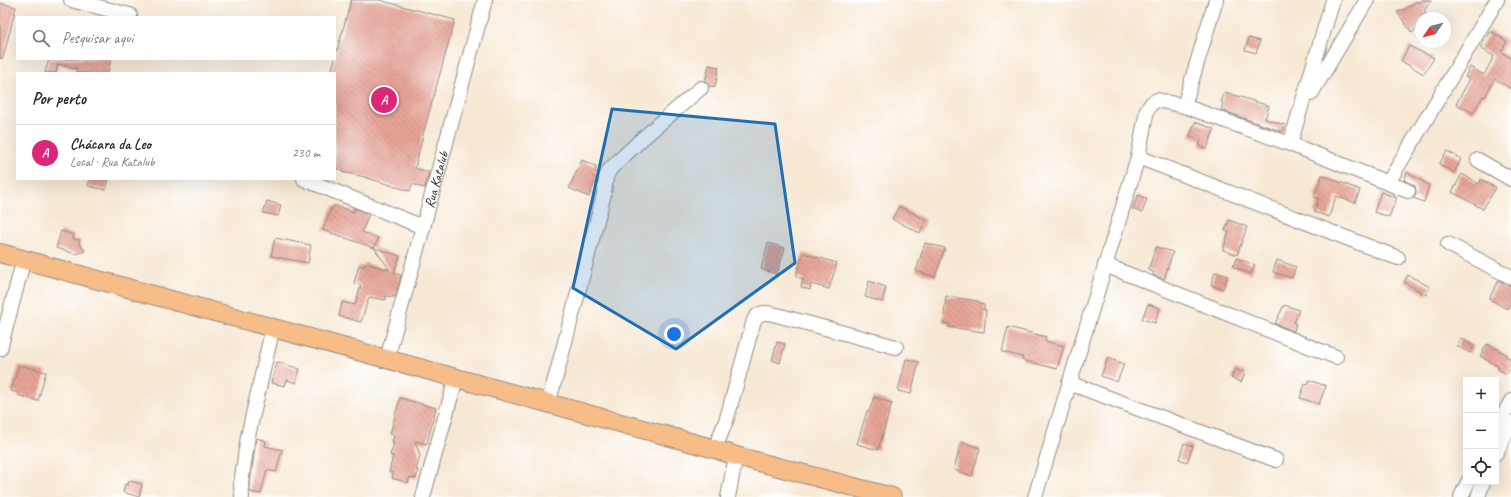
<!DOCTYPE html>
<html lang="pt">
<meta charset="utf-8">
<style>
:root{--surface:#fff;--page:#f7f7f7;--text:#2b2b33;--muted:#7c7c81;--line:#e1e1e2;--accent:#db2777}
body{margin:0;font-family:Caveat,sans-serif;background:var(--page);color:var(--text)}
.controls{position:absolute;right:12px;bottom:12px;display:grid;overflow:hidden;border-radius:0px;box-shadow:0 4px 16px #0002}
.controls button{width:36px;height:36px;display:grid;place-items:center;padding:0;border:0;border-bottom:1px solid var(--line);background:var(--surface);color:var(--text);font:20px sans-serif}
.compass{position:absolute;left:1415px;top:12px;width:36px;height:36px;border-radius:50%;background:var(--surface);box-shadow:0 4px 16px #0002;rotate:235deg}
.you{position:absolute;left:674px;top:334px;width:14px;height:14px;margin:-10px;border:3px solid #fff;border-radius:50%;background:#1a73e8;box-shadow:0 0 0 6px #1a73e833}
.badge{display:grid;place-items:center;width:26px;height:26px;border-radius:50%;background:var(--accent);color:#fff;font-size:13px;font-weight:700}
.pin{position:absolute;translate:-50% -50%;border:2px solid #fff;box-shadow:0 1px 4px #0006}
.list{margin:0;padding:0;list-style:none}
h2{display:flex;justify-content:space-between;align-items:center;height:52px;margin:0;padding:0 16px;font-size:17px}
h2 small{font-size:13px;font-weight:400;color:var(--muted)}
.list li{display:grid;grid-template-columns:26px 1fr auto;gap:12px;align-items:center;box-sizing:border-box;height:56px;padding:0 16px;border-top:1px solid var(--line)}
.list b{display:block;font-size:15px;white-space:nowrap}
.list p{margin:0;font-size:13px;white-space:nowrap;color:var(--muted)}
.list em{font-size:13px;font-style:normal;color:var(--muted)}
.icon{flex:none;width:22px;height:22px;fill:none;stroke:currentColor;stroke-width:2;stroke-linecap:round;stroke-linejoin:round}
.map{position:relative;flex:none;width:1511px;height:497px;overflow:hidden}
.search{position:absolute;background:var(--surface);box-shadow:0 4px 16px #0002;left:16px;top:16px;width:320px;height:44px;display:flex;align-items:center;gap:10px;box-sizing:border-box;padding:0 14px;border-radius:0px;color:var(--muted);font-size:15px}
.panel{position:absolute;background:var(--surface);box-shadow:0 4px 16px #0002;left:16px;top:72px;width:320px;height:108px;border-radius:0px}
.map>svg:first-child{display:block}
.building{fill:url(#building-back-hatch)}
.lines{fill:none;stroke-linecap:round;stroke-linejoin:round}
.minor-casing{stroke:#918a80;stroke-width:16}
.major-casing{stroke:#918a80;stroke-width:20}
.minor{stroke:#fff;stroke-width:14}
.major{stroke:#f7bd88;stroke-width:18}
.marked{fill:#1f6fb2;fill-opacity:0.2;stroke:#1f6fb2;stroke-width:3;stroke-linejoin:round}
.labels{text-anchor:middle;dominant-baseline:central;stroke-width:3.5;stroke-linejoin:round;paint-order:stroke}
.street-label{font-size:14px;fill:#2b2b2b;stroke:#fff}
</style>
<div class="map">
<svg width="1511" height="497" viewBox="0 0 1511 497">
<defs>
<pattern id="building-back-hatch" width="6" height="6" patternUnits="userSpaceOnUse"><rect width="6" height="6" fill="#e7a497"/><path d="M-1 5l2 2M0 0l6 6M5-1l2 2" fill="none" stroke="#bb867b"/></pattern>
</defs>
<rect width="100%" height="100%" fill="#fff"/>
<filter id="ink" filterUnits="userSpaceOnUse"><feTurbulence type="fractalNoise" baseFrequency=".025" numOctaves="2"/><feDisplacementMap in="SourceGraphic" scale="8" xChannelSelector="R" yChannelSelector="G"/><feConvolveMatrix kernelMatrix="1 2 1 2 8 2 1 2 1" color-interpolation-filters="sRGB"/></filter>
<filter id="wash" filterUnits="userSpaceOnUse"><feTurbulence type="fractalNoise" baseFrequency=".012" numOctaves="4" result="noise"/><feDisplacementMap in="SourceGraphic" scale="16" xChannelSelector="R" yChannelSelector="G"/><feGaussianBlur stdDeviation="0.9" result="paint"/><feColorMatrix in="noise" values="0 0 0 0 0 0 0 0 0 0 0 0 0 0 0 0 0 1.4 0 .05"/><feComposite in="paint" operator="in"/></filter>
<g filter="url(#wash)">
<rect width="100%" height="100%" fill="#f7e8d4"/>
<g id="blocks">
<path class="building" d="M351,0H379L455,20L425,127L415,168L429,172L425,188L412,184L410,191L361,176L342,172L343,170L335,168V73H331Z
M1422,0H1431L1424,11L1429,18H1421V23L1412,33L1397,12L1405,9L1417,1L1418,3Z
M0,3L16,7L3,58H0Z
M1490,31L1507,41L1501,52L1511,58V89L1495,79L1485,97L1483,96L1473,113L1456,104L1470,79L1465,77L1470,67L1484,75L1494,56L1480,48Z
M1249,38L1260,41L1256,53L1245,50Z
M1409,46L1434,58L1424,74L1401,61Z
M49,59H111L108,73H76L77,69L58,64L56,73H45Z
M709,65L719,67L715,87L709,86L705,81Z
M1225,92L1269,106L1265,119L1285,125L1283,132L1221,110L1223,103L1221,102Z
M1195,122L1214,129L1207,149L1199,146L1201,140L1190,136Z
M1447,151L1461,159L1454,173L1439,164Z
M582,160L597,167L595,170L598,174L597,177L589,197L569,188Z
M1407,172L1429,185L1424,202L1413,198L1416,194L1415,186L1404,180Z
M1462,174L1479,184L1481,179L1496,188L1483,209L1452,192Z
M1322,175L1360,190L1355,203L1336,196L1329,217L1314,212L1319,198L1314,197Z
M90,179H109L106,190L88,186Z
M1381,192L1397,198L1389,217L1374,212Z
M1138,195L1147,199L1142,213L1132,209Z
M267,201L281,205L278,216L263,213Z
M334,205L354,212V209H357L369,214L362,232L378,238L374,248L400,256L394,273L401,275L395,297L386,296V300L369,297L361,322L339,316L342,302L355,305L361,285L354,283L359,265L364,267L365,263L390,270L374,248L323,230L332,207L333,208Z
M899,206L926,220L920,233L892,219Z
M1229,220L1247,227L1237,255L1223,250L1229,232L1225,231Z
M61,231L74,235L73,239L80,240L79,244L85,251L76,254L56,248Z
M275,238L311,245L308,263L271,256Z
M768,243L785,248L777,274L761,269Z
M925,243L945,248L935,277L916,271Z
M1156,247L1173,252L1164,279L1153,275L1154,272L1148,270Z
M803,253L837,263L829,289L811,284L810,290L801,287L803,279L796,276Z
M1236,258L1255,265L1251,274L1233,267Z
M1277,260L1296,267L1292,278L1273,272Z
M1215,272L1228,276L1223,289L1211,285Z
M1408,275L1430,287L1426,295L1404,282Z
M1499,280L1511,286V301L1507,309L1489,299Z
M869,281L886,287L882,302L865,297Z
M946,296L977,301L980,302V304L984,305V310H986L984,332L949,327L950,324L943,323Z
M1148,304L1160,308L1155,323L1142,319Z
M1284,305L1299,310L1294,323L1296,324L1294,331L1275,324Z
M1008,327L1046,337L1045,341L1064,346L1057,369L1022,360L1023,357L1002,352Z
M1461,338L1474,346L1470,353L1457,346Z
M777,342L785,344L780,363L772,360Z
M1487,344L1506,354L1505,356L1510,358L1507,363L1511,365L1506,374L1498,369L1499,367L1480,356Z
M1108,358L1124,364L1117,382L1101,376Z
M906,359L919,362L911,394L898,391Z
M277,362L300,369L296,383L287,380L285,386L271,383Z
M19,365L46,372L38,401L18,395V393L11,391Z
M1235,369L1245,373L1241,382L1231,378Z
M1309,380L1326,386L1319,404L1300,398L1305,384L1308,385Z
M874,397L892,403L878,450L857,444L867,411L869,412Z
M400,398L436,408L427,444L415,441L420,456L416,470H418L416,479L410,477L408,483L392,478L393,473L389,472L393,456L390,455L394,443H392L394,435L390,434Z
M256,438L266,441L265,446L282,450L276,472L267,470L261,494L250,492V484Z
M961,442L980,448L972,476L954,470Z
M1184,443L1193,446L1187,462L1179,459Z
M129,481L142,484L139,497L123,492L125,484L128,485Z"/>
</g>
</g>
<g filter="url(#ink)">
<use href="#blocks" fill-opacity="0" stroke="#918a80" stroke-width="1"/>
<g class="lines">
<g class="minor-casing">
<g id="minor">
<path d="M71,0L130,15"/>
<path d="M1311,94L1367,0"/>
<path d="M1184,106L1216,0"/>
<path d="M1290,144L1333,0"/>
<path d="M1138,157L1398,258"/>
<path d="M1478,160L1511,179"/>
<path d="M304,179L423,227"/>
<path d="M1388,183L1497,0"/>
<path d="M1448,244L1511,277"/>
<path d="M1105,265L1336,357"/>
<path d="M0,349L24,259"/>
<path id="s1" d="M387,359L485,0"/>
<path d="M1069,383L1276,460"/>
<path d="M548,403L556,376L604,194L606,177L610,169L643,138L701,88"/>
<path d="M1496,429L1511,401"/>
<path d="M715,449L727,418L754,320C759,312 764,312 773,314L896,347"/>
<path d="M1496,453L1511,423"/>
<path d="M242,497L241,484L248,436L273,327"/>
<path d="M423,497L456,378"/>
<path d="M728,497L736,456"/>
<path d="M1035,497L1138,157L1147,110L1152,103L1157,100L1184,106L1290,144L1408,191"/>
<path d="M1461,497L1468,482"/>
<path d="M1478,497L1483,482"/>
</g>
</g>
<g class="major-casing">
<path id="major" d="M0,253L715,449L736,456L892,497"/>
</g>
<use href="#minor" class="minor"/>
<use href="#major" class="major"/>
</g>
</g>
<path class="marked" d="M612,109L775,124L795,263L676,349L573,288Z"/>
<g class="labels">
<g class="street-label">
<text stroke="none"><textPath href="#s1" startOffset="186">Rua Katalub</textPath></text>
</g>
</g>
</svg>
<div class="controls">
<button>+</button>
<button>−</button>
<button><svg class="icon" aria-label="locate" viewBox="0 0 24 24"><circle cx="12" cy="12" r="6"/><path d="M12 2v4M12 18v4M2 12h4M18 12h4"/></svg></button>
</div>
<svg class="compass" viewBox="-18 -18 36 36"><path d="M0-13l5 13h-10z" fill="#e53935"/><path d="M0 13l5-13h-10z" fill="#7c7c81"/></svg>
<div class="you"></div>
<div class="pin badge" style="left:384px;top:100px">A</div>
<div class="search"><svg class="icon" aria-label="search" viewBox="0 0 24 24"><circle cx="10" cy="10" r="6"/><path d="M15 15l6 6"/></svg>Pesquisar aqui</div>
<section class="panel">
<h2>Por perto<small></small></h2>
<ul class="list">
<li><span class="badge">A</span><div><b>Chácara da Leo</b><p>Local · Rua Katalub</p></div><em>230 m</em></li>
</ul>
</section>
</div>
